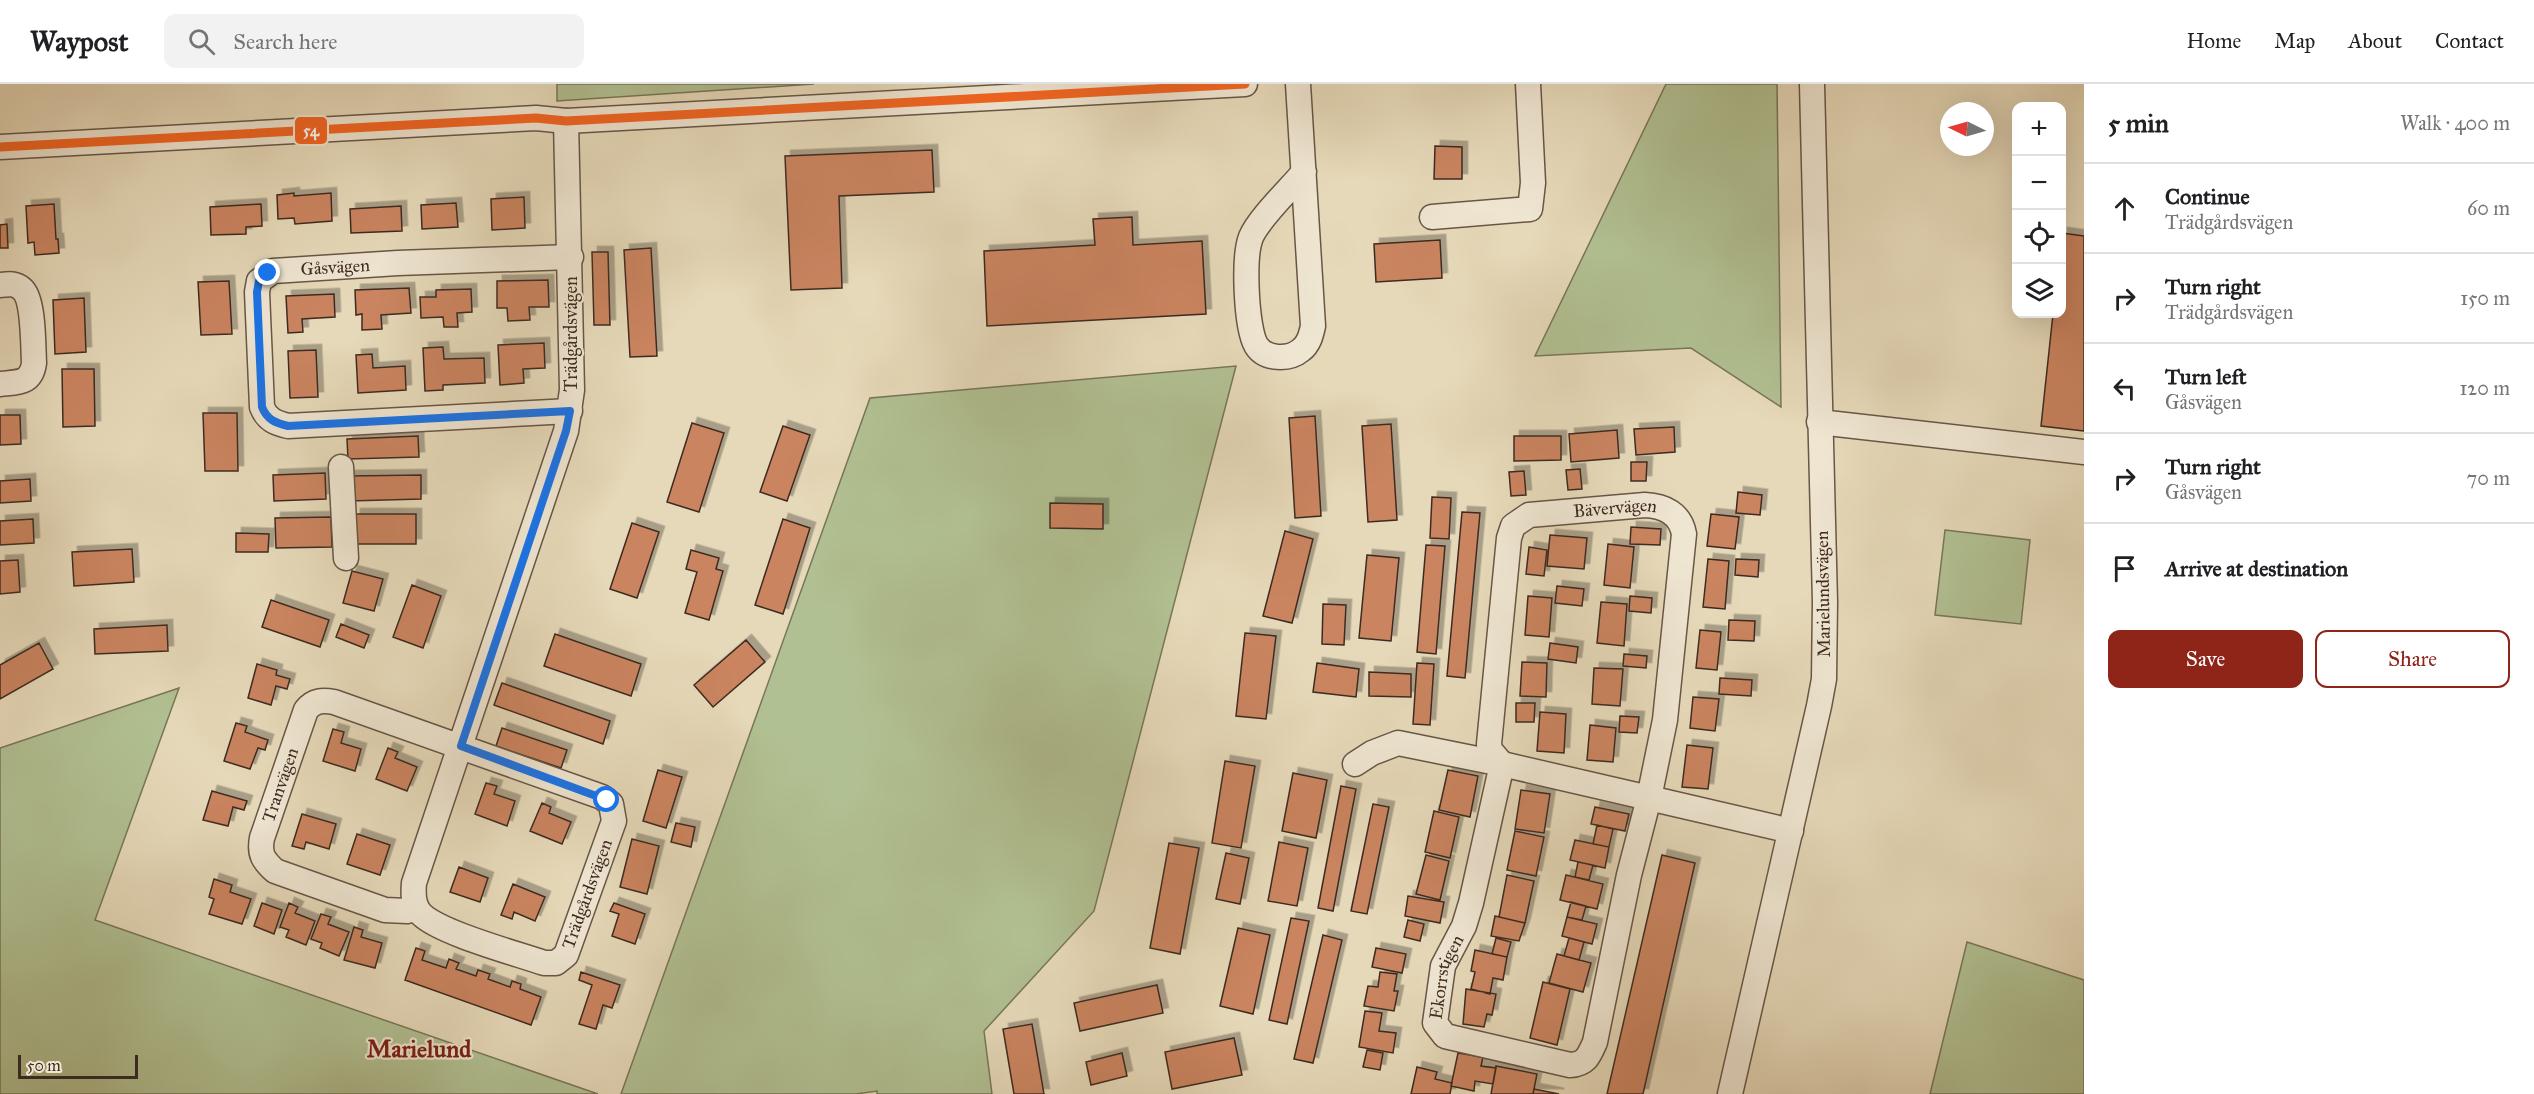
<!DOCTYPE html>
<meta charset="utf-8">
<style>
:root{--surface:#fff;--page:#f2f2f2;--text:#202124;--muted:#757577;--line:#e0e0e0;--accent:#8f2418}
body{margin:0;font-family:"IM FELL Great Primer",serif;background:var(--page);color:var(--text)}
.controls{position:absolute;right:18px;top:18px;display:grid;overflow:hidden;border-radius:12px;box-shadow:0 6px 24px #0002}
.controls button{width:54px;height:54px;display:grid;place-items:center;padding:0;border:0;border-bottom:2px solid var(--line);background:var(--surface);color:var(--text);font:30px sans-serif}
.compass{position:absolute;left:1940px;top:18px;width:54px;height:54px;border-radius:50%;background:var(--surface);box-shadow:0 6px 24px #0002;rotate:275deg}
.scale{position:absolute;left:18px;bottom:15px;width:120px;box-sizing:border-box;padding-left:6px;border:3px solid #3e2b20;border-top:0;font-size:16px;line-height:21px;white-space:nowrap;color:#3e2b20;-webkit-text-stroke:4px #efe6d2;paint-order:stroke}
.stop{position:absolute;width:18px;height:18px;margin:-14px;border:4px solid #1a73e8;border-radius:50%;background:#fff}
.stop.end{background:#1a73e8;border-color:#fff;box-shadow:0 2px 6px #0008}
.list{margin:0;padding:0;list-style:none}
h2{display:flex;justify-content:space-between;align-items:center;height:78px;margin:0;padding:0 24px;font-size:26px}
h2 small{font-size:20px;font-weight:400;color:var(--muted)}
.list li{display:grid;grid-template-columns:39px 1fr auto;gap:18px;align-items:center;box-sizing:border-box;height:90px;padding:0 24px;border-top:2px solid var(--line)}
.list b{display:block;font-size:22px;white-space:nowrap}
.list p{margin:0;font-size:20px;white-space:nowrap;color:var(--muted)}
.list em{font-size:20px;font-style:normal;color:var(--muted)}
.actions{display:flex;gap:12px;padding:18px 24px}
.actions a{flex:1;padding:14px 0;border:2px solid var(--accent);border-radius:12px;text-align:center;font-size:21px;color:var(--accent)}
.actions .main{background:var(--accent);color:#fff}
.icon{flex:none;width:33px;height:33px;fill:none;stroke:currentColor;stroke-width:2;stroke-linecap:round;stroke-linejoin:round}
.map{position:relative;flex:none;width:2084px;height:1010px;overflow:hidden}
header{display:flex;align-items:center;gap:36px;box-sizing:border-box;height:84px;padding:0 30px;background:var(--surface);border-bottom:2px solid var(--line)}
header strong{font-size:28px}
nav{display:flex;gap:33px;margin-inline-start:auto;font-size:21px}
.search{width:420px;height:54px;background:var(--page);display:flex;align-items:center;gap:15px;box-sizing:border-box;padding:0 21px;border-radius:12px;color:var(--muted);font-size:22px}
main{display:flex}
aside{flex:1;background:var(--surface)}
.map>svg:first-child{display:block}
.green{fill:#b1c092;stroke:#787659;stroke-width:1.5}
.building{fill:#ca8460;stroke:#3e2b20;stroke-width:1.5;filter:url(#shadow)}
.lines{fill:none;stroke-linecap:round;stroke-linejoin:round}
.minor-casing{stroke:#685646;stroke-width:27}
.minor{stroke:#efe6d2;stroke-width:24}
.bus-1-casing{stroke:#efe6d2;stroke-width:14}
.bus-1{stroke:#f26522;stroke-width:9}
.route{stroke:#1a73e8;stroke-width:8}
.labels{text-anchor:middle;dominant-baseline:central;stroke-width:4.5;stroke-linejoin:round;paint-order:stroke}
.street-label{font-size:18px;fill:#3e2b20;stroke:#efe6d2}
.district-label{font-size:24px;font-weight:bold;fill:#7a1f14;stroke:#efe6d2}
.line-badge{stroke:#efe6d2;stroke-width:2}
.badge-label{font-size:16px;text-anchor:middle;font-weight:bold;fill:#fff}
</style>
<header>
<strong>Waypost</strong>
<div class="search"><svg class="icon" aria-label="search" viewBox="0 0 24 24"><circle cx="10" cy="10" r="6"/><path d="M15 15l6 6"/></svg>Search here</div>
<nav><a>Home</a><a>Map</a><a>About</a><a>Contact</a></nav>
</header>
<main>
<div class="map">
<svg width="2084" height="1010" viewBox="0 0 2084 1010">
<defs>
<filter id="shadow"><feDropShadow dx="5.5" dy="-5.5" stdDeviation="0" flood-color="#0004"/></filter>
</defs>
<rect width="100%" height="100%" fill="#e6d9b9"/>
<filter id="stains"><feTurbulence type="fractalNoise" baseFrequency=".00333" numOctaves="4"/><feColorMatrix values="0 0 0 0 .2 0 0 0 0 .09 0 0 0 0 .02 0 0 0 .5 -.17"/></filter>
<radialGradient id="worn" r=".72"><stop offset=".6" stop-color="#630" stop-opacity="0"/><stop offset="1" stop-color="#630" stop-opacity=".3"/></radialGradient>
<path class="green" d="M557,0H814L557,17Z
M1666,0H1777L1781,323L1691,264L1535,272Z
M1236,282L1094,827L984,947L992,1010H877V1007L856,1010H621L870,314Z
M1945,446L2030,456L2021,540L1935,531Z
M179,604L95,836L598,1010H0V664Z
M1967,858L2084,896V1010H1930Z"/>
<path class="building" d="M1435,62L1462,63V95H1434Z
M932,66L934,108L839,112L842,204L791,206L785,72Z
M294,109V112L331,109L332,137L295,140L294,134L278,135L277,111Z
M524,113L525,144L492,146L491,115Z
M456,119L458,143L422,145L421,121Z
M54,120L56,155H58L59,169L35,171L34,158L28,159L26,122Z
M261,120L262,142L246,143V150L211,151L210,123Z
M401,122L402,147L351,149L350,125Z
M1132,133L1133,161L1202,157L1206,230L987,242L984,167L1095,161L1093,135Z
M7,140L8,164H0V141Z
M2062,149L2084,152V347L2041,342L2053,230H2062Z
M1440,156L1442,194L1376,198L1374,160Z
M651,164L657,272L630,273L624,166Z
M592,168H608L610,241H594Z
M548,196L549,223H529L530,236L508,237L507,224H497V197Z
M229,197L232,250L201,251L198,198Z
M409,204L411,229L381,231L382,245L362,246V230L356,231L355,206Z
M471,205L472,228L457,229L458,243H444L443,233L421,234L420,213H436V206Z
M334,210L335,233L302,235L303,248L288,249L286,212Z
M84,214L86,268L55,270L53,216Z
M544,259L545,284L523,285L524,299L500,301L498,261Z
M443,263L444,275L484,274L485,299L443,301V306L425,307L423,264Z
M316,266L318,313L290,314L288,267Z
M372,270L373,284L405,282L406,306L358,309L356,271Z
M62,285H94L95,342L63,343Z
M203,329H237L238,387H205Z
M0,331H20L21,360L0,361Z
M1315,332L1321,432L1295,434L1289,334Z
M692,339L724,349L699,428L667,418Z
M1391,340L1397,436L1368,438L1362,342Z
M783,342L810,351L787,417L760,408Z
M1674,343L1675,368L1636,371L1634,345Z
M1617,346L1619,374L1571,378L1569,350Z
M418,352L419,373L348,375L347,355Z
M1514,352H1561V376L1514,377Z
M1631,378H1647L1646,397H1631Z
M1580,385L1582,405L1568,406L1566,386Z
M1524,387L1526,411L1511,412L1509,388Z
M325,389L326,415L274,417L273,391Z
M421,391V415L349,417L348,392Z
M30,395L31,417L0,419V397Z
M1738,408L1762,411L1760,431L1736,429Z
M1432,413L1451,414L1449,455L1430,454Z
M1050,419L1103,420V445L1050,444Z
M1462,428L1480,429L1465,594L1447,592Z
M355,430H416V460H354Z
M1711,430L1739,433L1735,465L1707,462Z
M331,433L332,463L276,464L275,434Z
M33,435L34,459L0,461V437Z
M783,435L810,444L783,530L755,521Z
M632,439L659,448L637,514L610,505Z
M1631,443L1661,445L1660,461L1630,460Z
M1285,447L1313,455L1292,539L1263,532Z
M236,449L269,450L268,468H236Z
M1550,451L1587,454L1584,485L1547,482Z
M1608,460L1634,463L1630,504L1604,501Z
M1426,461L1445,462L1436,570L1417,568Z
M1529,463L1547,466L1544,492L1526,490Z
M132,465L134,498L74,502L72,468Z
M691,466L719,474L716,485L723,487L709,536L685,529L697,488L686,485Z
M1367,471L1399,474L1391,557L1359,554Z
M1708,475L1729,477L1725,525L1703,523Z
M1736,475L1759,476L1758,493L1735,491Z
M18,476L20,508L0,510V477Z
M352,487L383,495L374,527L343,519Z
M412,501L441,512L423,564L393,553Z
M1557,502L1584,505L1582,522L1555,519Z
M1528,512L1552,514L1549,553L1525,551Z
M1630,512L1652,514L1651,529L1629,527Z
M271,516L329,536L320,563L262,543Z
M1601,518L1627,520L1624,562L1597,559Z
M1323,520L1346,521L1344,561L1322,560Z
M1729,536L1755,537L1754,557L1728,556Z
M341,540L369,551L364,564L336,553Z
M167,541L168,567L95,570L94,545Z
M1700,546L1721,548L1717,586L1696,584Z
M1245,549L1276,552L1266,635L1236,632Z
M555,550L641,580L631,612L544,582Z
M746,556L765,578L713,623L694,601Z
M39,559L53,585L0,615V581Z
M1550,559L1578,563L1576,579L1548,575Z
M1624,570L1647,572L1646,584L1623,582Z
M1522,578L1547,579L1546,613L1520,612Z
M1317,579L1359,585L1356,613L1313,608Z
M1417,579L1434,580L1430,641L1413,640Z
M257,580L277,586L276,591L290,595L287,605L276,602L271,621L248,614Z
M1594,584L1623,585L1620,622L1592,620Z
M1369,588L1411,590V613L1369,612Z
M1720,594L1752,596L1751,612L1719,610Z
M502,599L610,637L603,660L494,621Z
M1693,613L1719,615L1715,647L1690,644Z
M1516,619H1535L1534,638H1516Z
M1540,628L1566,630L1564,669L1537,667Z
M1620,632L1639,633L1637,649L1619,648Z
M236,639L247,642L245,648L268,656L265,666L258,664L250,685L224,677Z
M1590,641L1616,644L1613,678L1587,676Z
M502,644L567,666L561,684L496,662Z
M333,645L344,648L341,659L361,665L355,687L323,677Z
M1687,661L1713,664L1708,705L1682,703Z
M388,664L398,668L395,674L417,683L407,707L376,695Z
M1225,677L1255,682L1241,764L1212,759Z
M658,686L682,693L666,744L643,737Z
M1448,686L1478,692L1470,733L1439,726Z
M1293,689L1327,696L1316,754L1282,747Z
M486,699L497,702L494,710L515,717L507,742L475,730Z
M1341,702L1356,705L1333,827L1318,824Z
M1521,706L1550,710L1544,749L1515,745Z
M212,707L247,717L244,726L233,723L228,742L203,736Z
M542,719L551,723L549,729L571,738L562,760L530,747Z
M1373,720L1389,723L1367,830L1351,827Z
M1595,723L1629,730L1625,747L1591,740Z
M1434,727L1459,733L1450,774L1425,768Z
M302,730L336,740L329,765L306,758L304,765L292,762Z
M676,739L695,743L691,763L671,758Z
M1597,741L1613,745L1609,763L1593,760Z
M1515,747L1544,753L1536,792L1507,786Z
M357,750L390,761L380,791L347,780Z
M632,755L659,762L647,810L620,803Z
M1575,756L1609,763L1605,784L1570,776Z
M1279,758L1308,764L1297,822L1268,817Z
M1169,759L1199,764L1180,870L1150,864Z
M1226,769L1249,774L1240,820L1216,815Z
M1426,771L1449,777L1440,816L1416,810Z
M1662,771L1695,779L1643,1010H1607Z
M1578,778L1593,781L1589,796L1575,793Z
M459,783L488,794L480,818L450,808Z
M1507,791L1534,797L1525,839L1499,833Z
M1566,791L1603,800L1597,825L1560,816Z
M214,795L232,801L230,808L251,815L242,840L209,830L214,815L209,813Z
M513,800L545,813L535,837L514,828L512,835L501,831Z
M1408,812L1444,818L1440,839L1405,832Z
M1571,818L1586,822L1582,836L1567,833Z
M262,819L282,826L274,850L254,842Z
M289,819L298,823L295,829L315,837L306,861L286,853L289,846L280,843Z
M614,819L645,830L635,860L612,852L619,830L610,827Z
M321,830L331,833L328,840L349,848L339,872L320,864L322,859L311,855Z
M1495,832L1525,839L1519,857L1491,852Z
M1567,833L1597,840L1592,860L1562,852Z
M1291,834L1309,837L1287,940L1269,936Z
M1408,836L1424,840L1420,857L1404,853Z
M354,843L363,846L361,853L382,859L375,884L344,876Z
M1238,844L1270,851L1253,930L1220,922Z
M1323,851L1342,856L1313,979L1294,975Z
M1496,854L1511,858L1507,873L1492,870Z
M1569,854L1584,858L1579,876L1564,872Z
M416,864L425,867L422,876L446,884L449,875L459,879L456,885L476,892L478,886L490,890L488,895L510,903L512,897L521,900L520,905L541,913L531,941L405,896Z
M1376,864L1406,870L1402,889L1372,883Z
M1475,866L1507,873L1503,896L1493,894L1490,910L1471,905L1475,888L1471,887Z
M1557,870L1591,879L1583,908L1549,899Z
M581,888L620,901L612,924L603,921L596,945L579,940L592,901L579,896Z
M1380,888L1397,890L1394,907H1398L1394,927L1364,922L1368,902L1378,903Z
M1543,898L1570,905L1557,961L1530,954Z
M1157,901L1163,929L1080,947L1074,919Z
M1466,905L1496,910L1492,931L1487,930L1484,943L1463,940Z
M1365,927L1382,929L1379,947L1396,949L1393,969L1359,963Z
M1032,940L1044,1010H1014L1003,945Z
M1234,954L1242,991L1172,1005L1165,968Z
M1367,966L1383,969L1380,986L1363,983Z
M1122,969L1127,992L1091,1001L1086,978Z
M1458,969L1483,973L1481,982L1496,984L1493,1000L1475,997L1474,1007L1451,1002Z
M1496,982L1537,990L1533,1010H1491Z
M1417,983L1437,988L1435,995L1452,999L1450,1010H1411Z
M1534,1005L1559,1010H1533Z"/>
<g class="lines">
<g class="minor-casing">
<g id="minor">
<path d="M1298,0L1313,242C1311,251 1309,260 1301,266C1289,276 1265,276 1256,261C1246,243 1243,173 1251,153C1259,134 1290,105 1304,88"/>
<path d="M0,63L536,34L566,37L1245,0"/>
<path d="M1432,133L1530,125L1533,99L1528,0"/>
<path d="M0,201C9,200 15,199 22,205C34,215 33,262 34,279C31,300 18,298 0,300"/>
<path id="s1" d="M570,327L288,342C276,339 267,336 262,323L257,208L259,197L273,187L398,179L571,173"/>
<path d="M1819,338L2084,368"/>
<path d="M341,383L346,474"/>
<path id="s2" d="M1355,680L1372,669L1398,659L1502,680L1649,714L1629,791L1595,958C1589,972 1586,980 1570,981L1445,952L1435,939L1443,882L1464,842L1471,819L1502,680"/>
<path id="s3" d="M1502,680L1490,666L1489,660L1509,454L1513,442L1529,431L1645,421C1664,422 1680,429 1684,450L1665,636L1649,714L1791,747"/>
<path id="s4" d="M417,824L407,827L385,826L275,787C263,776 259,770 262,754L306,626C314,616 323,616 334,618L602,713L611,720L614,737L566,871L556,879H544C515,869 440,849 421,830C413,822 413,810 414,799L566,347L572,306L566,37"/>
<path d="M1730,1010L1819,622L1824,595L1825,518L1812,0"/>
</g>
</g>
<use href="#minor" class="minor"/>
<g class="bus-1-casing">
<path id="bus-1" d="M0,63L536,34L566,37L1245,0"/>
</g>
<use href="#bus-1" class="bus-1"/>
</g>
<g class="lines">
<path class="route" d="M268,189L259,197L257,208L262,323C267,336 276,339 288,342L570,327L566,347L461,662L607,716"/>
</g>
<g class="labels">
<g class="street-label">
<text stroke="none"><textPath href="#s1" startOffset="522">Gåsvägen</textPath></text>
<text transform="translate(571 250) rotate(-90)">Trädgårdsvägen</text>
<text stroke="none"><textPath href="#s3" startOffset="350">Bävervägen</textPath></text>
<text transform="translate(1823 510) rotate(-91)">Marielundsvägen</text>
<text stroke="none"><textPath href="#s4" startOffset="243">Tranvägen</textPath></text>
<text transform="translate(587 810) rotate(-70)">Trädgårdsvägen</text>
<text stroke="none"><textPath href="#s2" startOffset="784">Ekorrstigen</textPath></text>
</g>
<g class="district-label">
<text x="419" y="965">Marielund</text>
</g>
</g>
<rect class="line-badge" x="294" y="32" width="34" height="29" rx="6" fill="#f26522"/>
<g class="badge-label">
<text x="311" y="52">54</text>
</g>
<rect width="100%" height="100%" filter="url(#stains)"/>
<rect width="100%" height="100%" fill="url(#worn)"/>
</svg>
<div class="controls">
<button>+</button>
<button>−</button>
<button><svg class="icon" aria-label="locate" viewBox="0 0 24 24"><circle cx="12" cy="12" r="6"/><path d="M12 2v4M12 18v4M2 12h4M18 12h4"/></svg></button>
<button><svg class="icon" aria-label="layers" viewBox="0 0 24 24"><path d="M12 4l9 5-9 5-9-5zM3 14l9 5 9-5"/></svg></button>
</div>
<svg class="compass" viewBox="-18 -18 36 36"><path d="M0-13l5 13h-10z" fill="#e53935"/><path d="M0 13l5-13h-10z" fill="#757577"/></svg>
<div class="scale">50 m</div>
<div class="stop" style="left:607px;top:716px"></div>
<div class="stop end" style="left:268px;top:189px"></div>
</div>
<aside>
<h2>5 min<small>Walk · 400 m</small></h2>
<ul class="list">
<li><svg class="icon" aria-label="ahead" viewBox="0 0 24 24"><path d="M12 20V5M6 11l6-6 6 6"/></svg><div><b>Continue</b><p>Trädgårdsvägen</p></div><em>60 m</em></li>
<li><svg class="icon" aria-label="right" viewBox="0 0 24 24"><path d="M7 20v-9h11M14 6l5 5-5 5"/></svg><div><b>Turn right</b><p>Trädgårdsvägen</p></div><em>150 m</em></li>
<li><svg class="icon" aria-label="left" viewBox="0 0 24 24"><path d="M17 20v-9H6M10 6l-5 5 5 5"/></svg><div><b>Turn left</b><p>Gåsvägen</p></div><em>120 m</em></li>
<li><svg class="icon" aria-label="right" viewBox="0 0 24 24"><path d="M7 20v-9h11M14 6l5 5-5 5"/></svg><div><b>Turn right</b><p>Gåsvägen</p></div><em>70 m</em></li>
<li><svg class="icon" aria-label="arrive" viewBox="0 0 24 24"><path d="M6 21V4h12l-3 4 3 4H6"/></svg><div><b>Arrive at destination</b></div></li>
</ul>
<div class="actions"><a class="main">Save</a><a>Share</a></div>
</aside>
</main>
